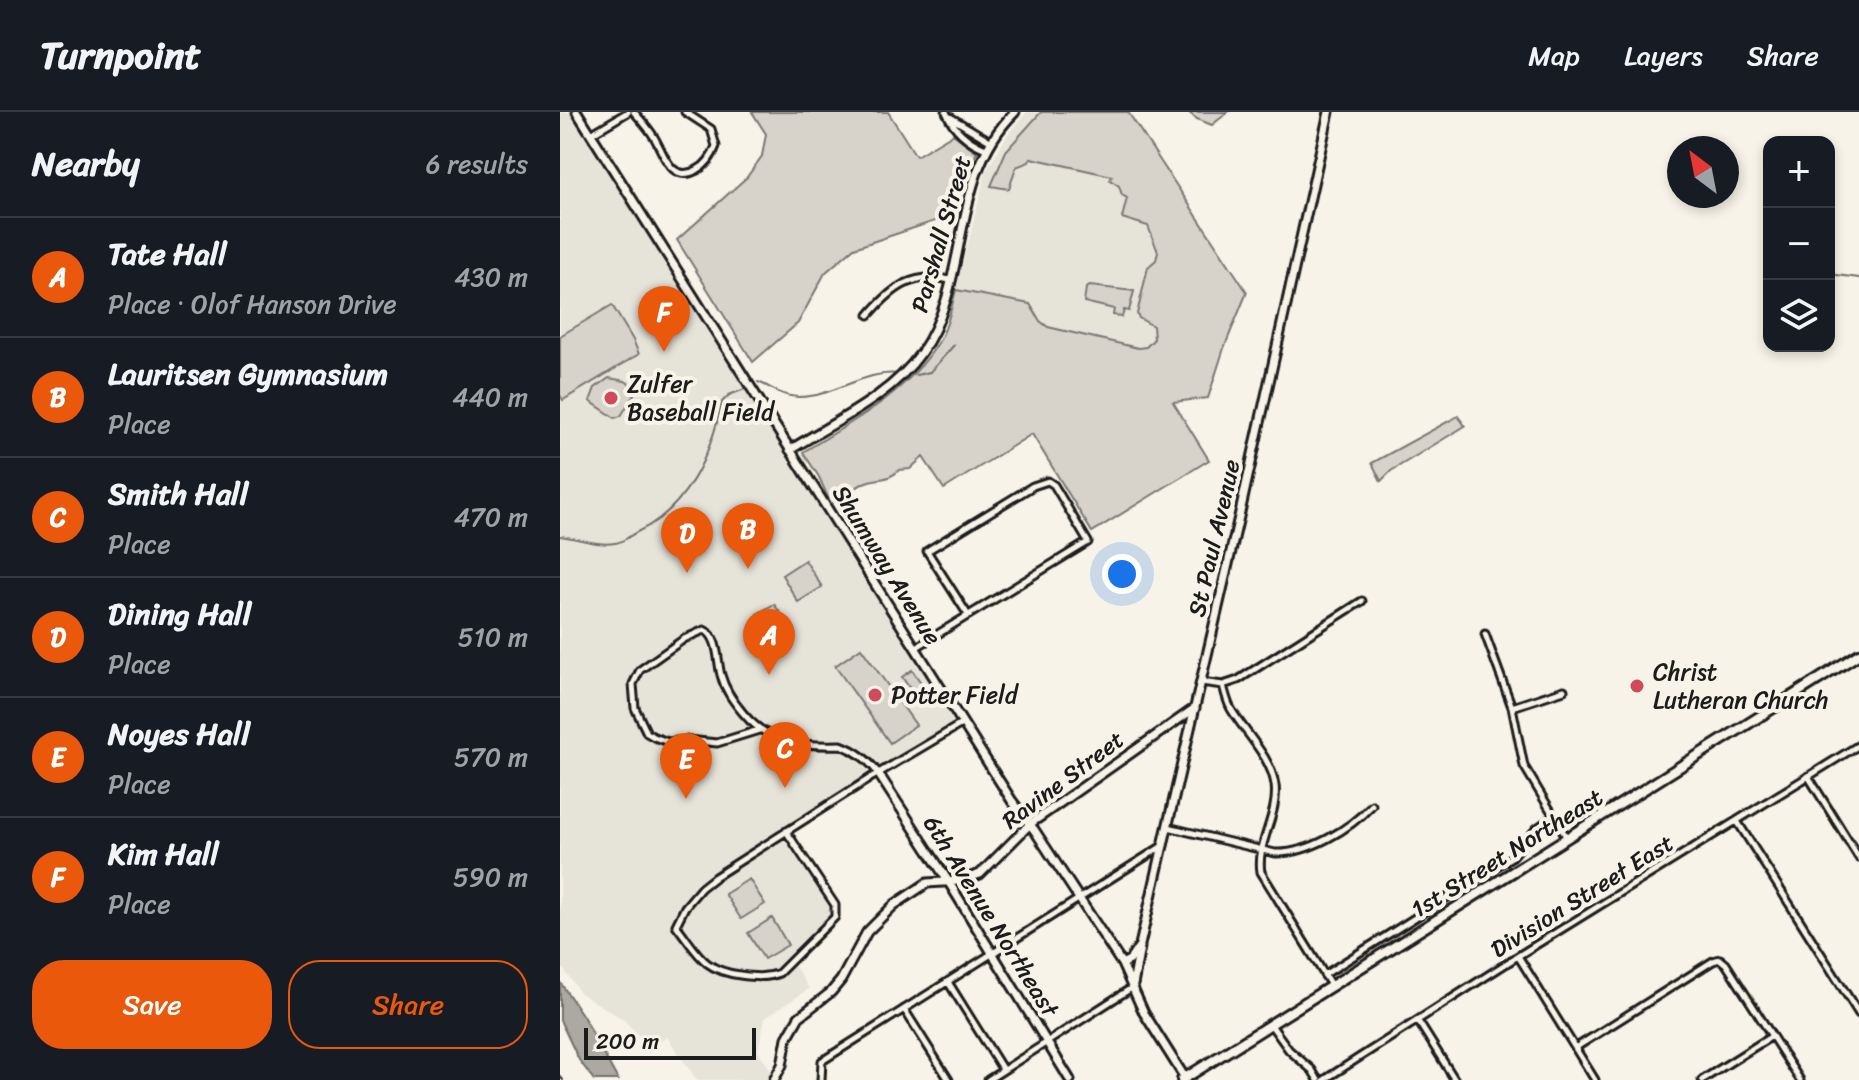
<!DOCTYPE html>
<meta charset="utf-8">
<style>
:root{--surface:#171b24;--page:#20242c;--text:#f1f3f6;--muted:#9ea1a6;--line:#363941;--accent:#ea580c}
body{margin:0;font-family:Sriracha,sans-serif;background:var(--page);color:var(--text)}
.controls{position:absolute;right:24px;top:24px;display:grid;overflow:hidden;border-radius:16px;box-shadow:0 4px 12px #0003}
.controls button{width:72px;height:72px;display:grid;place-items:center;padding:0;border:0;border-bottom:2px solid var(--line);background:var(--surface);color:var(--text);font:40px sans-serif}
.compass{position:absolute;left:1107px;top:24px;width:72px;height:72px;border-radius:50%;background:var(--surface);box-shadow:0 4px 12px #0003;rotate:328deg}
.scale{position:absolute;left:24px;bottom:20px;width:172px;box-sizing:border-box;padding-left:8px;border:4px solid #1c1c1c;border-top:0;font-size:22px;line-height:28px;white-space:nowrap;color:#1c1c1c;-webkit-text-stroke:6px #f7f3e8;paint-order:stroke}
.you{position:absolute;left:562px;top:462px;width:28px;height:28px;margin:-20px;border:6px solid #fff;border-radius:50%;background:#1a73e8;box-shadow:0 0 0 12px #1a73e833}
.badge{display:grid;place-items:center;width:52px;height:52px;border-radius:50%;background:var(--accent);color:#fff;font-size:26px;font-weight:700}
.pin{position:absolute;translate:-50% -66px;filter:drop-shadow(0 2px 4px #0008)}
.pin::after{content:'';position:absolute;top:42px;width:28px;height:24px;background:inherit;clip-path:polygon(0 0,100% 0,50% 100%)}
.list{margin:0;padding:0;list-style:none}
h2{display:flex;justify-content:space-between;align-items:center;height:104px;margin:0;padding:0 32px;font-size:34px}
h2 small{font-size:26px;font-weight:400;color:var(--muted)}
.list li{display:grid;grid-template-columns:52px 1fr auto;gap:24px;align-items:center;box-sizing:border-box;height:120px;padding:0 32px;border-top:2px solid var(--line)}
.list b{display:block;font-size:30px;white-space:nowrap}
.list p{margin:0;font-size:26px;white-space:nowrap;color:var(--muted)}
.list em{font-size:26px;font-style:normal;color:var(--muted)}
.actions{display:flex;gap:16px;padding:24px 32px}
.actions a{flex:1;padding:18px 0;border:2px solid var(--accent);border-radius:32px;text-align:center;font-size:28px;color:var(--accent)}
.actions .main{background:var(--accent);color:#fff}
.icon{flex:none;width:44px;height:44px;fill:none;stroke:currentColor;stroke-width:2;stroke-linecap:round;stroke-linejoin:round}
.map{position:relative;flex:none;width:1299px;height:968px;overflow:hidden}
header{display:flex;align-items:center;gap:48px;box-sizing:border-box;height:112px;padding:0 40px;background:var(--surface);border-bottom:2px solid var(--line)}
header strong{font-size:38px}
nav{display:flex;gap:44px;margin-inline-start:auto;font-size:28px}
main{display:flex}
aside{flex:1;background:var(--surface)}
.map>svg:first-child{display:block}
.built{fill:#e6e3d9}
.green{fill:#d7d3cb;stroke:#7a7874;stroke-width:2}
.water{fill:#aca9a2;stroke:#72716c;stroke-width:2}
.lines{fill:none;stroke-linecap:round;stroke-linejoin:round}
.stream{stroke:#72716c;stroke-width:2}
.street-casing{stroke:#1c1c1c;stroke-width:11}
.secondary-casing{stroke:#1c1c1c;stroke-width:13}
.primary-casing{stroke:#1c1c1c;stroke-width:14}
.street{stroke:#f7f3e8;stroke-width:5}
.secondary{stroke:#f7f3e8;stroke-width:7}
.primary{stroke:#f7f3e8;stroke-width:8}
.rail{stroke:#1c1c1c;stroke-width:2}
.poi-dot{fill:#d1495b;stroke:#f7f3e8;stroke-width:3}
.labels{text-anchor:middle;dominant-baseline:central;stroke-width:8;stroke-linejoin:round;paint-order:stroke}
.street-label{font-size:24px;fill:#1c1c1c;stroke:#f7f3e8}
.poi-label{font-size:24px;fill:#1c1c1c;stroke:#f7f3e8;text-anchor:start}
</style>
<header>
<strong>Turnpoint</strong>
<nav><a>Map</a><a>Layers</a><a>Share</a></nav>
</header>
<main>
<aside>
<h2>Nearby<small>6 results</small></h2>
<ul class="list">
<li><span class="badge">A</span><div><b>Tate Hall</b><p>Place · Olof Hanson Drive</p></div><em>430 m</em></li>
<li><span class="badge">B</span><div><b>Lauritsen Gymnasium</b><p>Place</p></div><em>440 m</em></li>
<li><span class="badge">C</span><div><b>Smith Hall</b><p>Place</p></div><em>470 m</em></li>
<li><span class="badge">D</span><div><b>Dining Hall</b><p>Place</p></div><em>510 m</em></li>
<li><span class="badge">E</span><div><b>Noyes Hall</b><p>Place</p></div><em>570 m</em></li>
<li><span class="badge">F</span><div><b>Kim Hall</b><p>Place</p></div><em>590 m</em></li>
</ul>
<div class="actions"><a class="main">Save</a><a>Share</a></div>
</aside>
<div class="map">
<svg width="1299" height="968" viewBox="0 0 1299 968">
<rect width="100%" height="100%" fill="#f7f3e8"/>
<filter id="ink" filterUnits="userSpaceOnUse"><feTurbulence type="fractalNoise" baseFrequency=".0125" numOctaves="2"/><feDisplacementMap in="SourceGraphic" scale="16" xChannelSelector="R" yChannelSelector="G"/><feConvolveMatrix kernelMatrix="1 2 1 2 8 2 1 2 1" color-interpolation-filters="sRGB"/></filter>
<g filter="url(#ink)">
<path class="built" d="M0,0H10L394,609L218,719L272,797L275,805L232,849L249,877L205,906L198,939L212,960L207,968H137L107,925L90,936L63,907L20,881L2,855L0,856Z
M467,0H568L687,180L664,236L648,286L613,290L649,348L532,420L472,322L384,377L358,337L271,392L259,365L243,340L340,276L378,231L388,211L426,59L448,22Z"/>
<path class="green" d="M192,0H328L356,44L393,22L417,40L402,75L396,102L294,136L265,161L238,211L193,250L117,128L187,65L202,44L206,22Z
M481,0H568L687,180L664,236L648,286L613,290L649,348L532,420L472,322L384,377L363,345L350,357L339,358C328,370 317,365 304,371C293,377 282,385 271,392L259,365L243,340C292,310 347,281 378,231C388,215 391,196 396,178L470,192L480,209L488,215L578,236L586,235L594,227L593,214L579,206L577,202L588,155L596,148L598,140L588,114L562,106L567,86L562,83L559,74L550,68L552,64L471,46L469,50L456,55L449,77L431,74L446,39Z
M628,0H668L652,13L637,7Z
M530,174L574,179L569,199L564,198L562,205L553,203L554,197L524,190L526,176Z
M52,193L73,228L79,242L3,288L0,283V224Z
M49,266L65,269L77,277L61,304L55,306L30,289L35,276Z
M898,304L905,314L831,359L821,369L812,351Z
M245,448L262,475L238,490L222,463Z
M214,492L228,512L216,525L211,523L197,502Z
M301,536L356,613L330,631L275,554Z
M352,558L367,579L357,587L342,565Z
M189,767L205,792L181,807L165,782Z
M212,806L228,833L204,847L188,821Z"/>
<path class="water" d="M0,870L23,904L58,968H34L19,948L0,908Z"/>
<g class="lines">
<path class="stream" d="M1269,162L1299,166
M356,263L370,260L394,233
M198,270C212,275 222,285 239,285C274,285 305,257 339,262
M0,424C18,426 37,434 55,431C64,430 69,424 77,420C127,397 151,342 162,290L169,283L185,277"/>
<g class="street-casing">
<path id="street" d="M74,0C81,8 88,15 94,25C104,41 110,72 137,58C147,53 152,45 156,34L151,17L125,0
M386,0C394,18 408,30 426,37
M390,5L430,29
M31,22L68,0
M309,203C332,176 353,159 390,168
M925,522L952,595L964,654L1007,726
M355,536L528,430L494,373L488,369L473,374L367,439L408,503
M641,570L663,573L678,568L802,489
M663,573C665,581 667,590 671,597C685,621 711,645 715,673C719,703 696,731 701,760L772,875
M952,595L1004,578
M199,618L157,631L128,628L108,630L94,625L87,621L75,596L73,572L80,558L124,527L144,518C159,524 157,549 161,563C165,578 173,589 183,601C209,633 243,634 281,633C297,639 308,647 318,661
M1248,664L1299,746
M1177,709L1299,902
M608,715L715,741C749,742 790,717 812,693
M226,719L275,793V805L219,861C206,866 194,865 180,863C142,858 138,841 116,813L125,795L141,776L155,765L312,665L403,611
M958,844L1035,968
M764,863L953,744L976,717L994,704
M388,870L443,958
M344,897L389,968
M858,909L895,968
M711,913L729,938L752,958L758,968
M1015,936L1153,849L1160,847L1166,852L1240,968
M261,968L262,949L604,733
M428,968L573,875
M764,968L958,844L1299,633
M1142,968L1212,924"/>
</g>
<g class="secondary-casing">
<path id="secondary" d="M17,0L452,689L475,719L562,852L584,901L625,966
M230,338C275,309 329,286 361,241C412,169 388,65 455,0
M318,661L388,769L510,968
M562,852L570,848L580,833L681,396L769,0
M573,873L580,835
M214,968L222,953L227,926L239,905L271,880L281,868L307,820L334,793L367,771L399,769L420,762L470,712L635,596"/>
</g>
<g class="primary-casing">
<path id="primary" d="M622,968L1299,542"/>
</g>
<use href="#street" class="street"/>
<use href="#secondary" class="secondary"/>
<use href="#primary" class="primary"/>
<path class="rail" d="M0,964L3,968"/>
</g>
</g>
<g class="poi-dot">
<circle cx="51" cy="286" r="8"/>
<circle cx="1077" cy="574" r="8"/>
<circle cx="315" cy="583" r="8"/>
</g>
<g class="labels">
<g class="street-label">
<text transform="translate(381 122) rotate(-74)">Parshall Street</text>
<text transform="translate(654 426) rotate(-77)">St Paul Avenue</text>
<text transform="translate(327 453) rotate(58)">Shumway Avenue</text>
<text transform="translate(503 668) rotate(-37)">Ravine Street</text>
<text transform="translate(947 741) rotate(-32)">1st Street Northeast</text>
<text transform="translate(1022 784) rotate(-32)">Division Street East</text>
<text transform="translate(431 804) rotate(58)">6th Avenue Northeast</text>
</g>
<g class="poi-label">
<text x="67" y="272">Zulfer<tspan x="67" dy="28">Baseball Field</tspan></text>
<text x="1093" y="560">Christ<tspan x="1093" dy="28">Lutheran Church</tspan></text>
<text x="331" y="583">Potter Field</text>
</g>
</g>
</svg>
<div class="controls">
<button>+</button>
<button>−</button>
<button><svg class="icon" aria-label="layers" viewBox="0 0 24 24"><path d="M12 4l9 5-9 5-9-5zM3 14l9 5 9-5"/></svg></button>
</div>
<svg class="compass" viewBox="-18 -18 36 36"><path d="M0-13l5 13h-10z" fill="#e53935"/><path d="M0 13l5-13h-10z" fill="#9ea1a6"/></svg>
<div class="scale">200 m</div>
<div class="you"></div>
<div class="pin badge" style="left:209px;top:563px">A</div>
<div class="pin badge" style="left:188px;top:457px">B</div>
<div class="pin badge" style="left:225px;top:676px">C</div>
<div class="pin badge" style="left:127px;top:461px">D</div>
<div class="pin badge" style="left:126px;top:687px">E</div>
<div class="pin badge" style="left:104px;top:240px">F</div>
</div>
</main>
